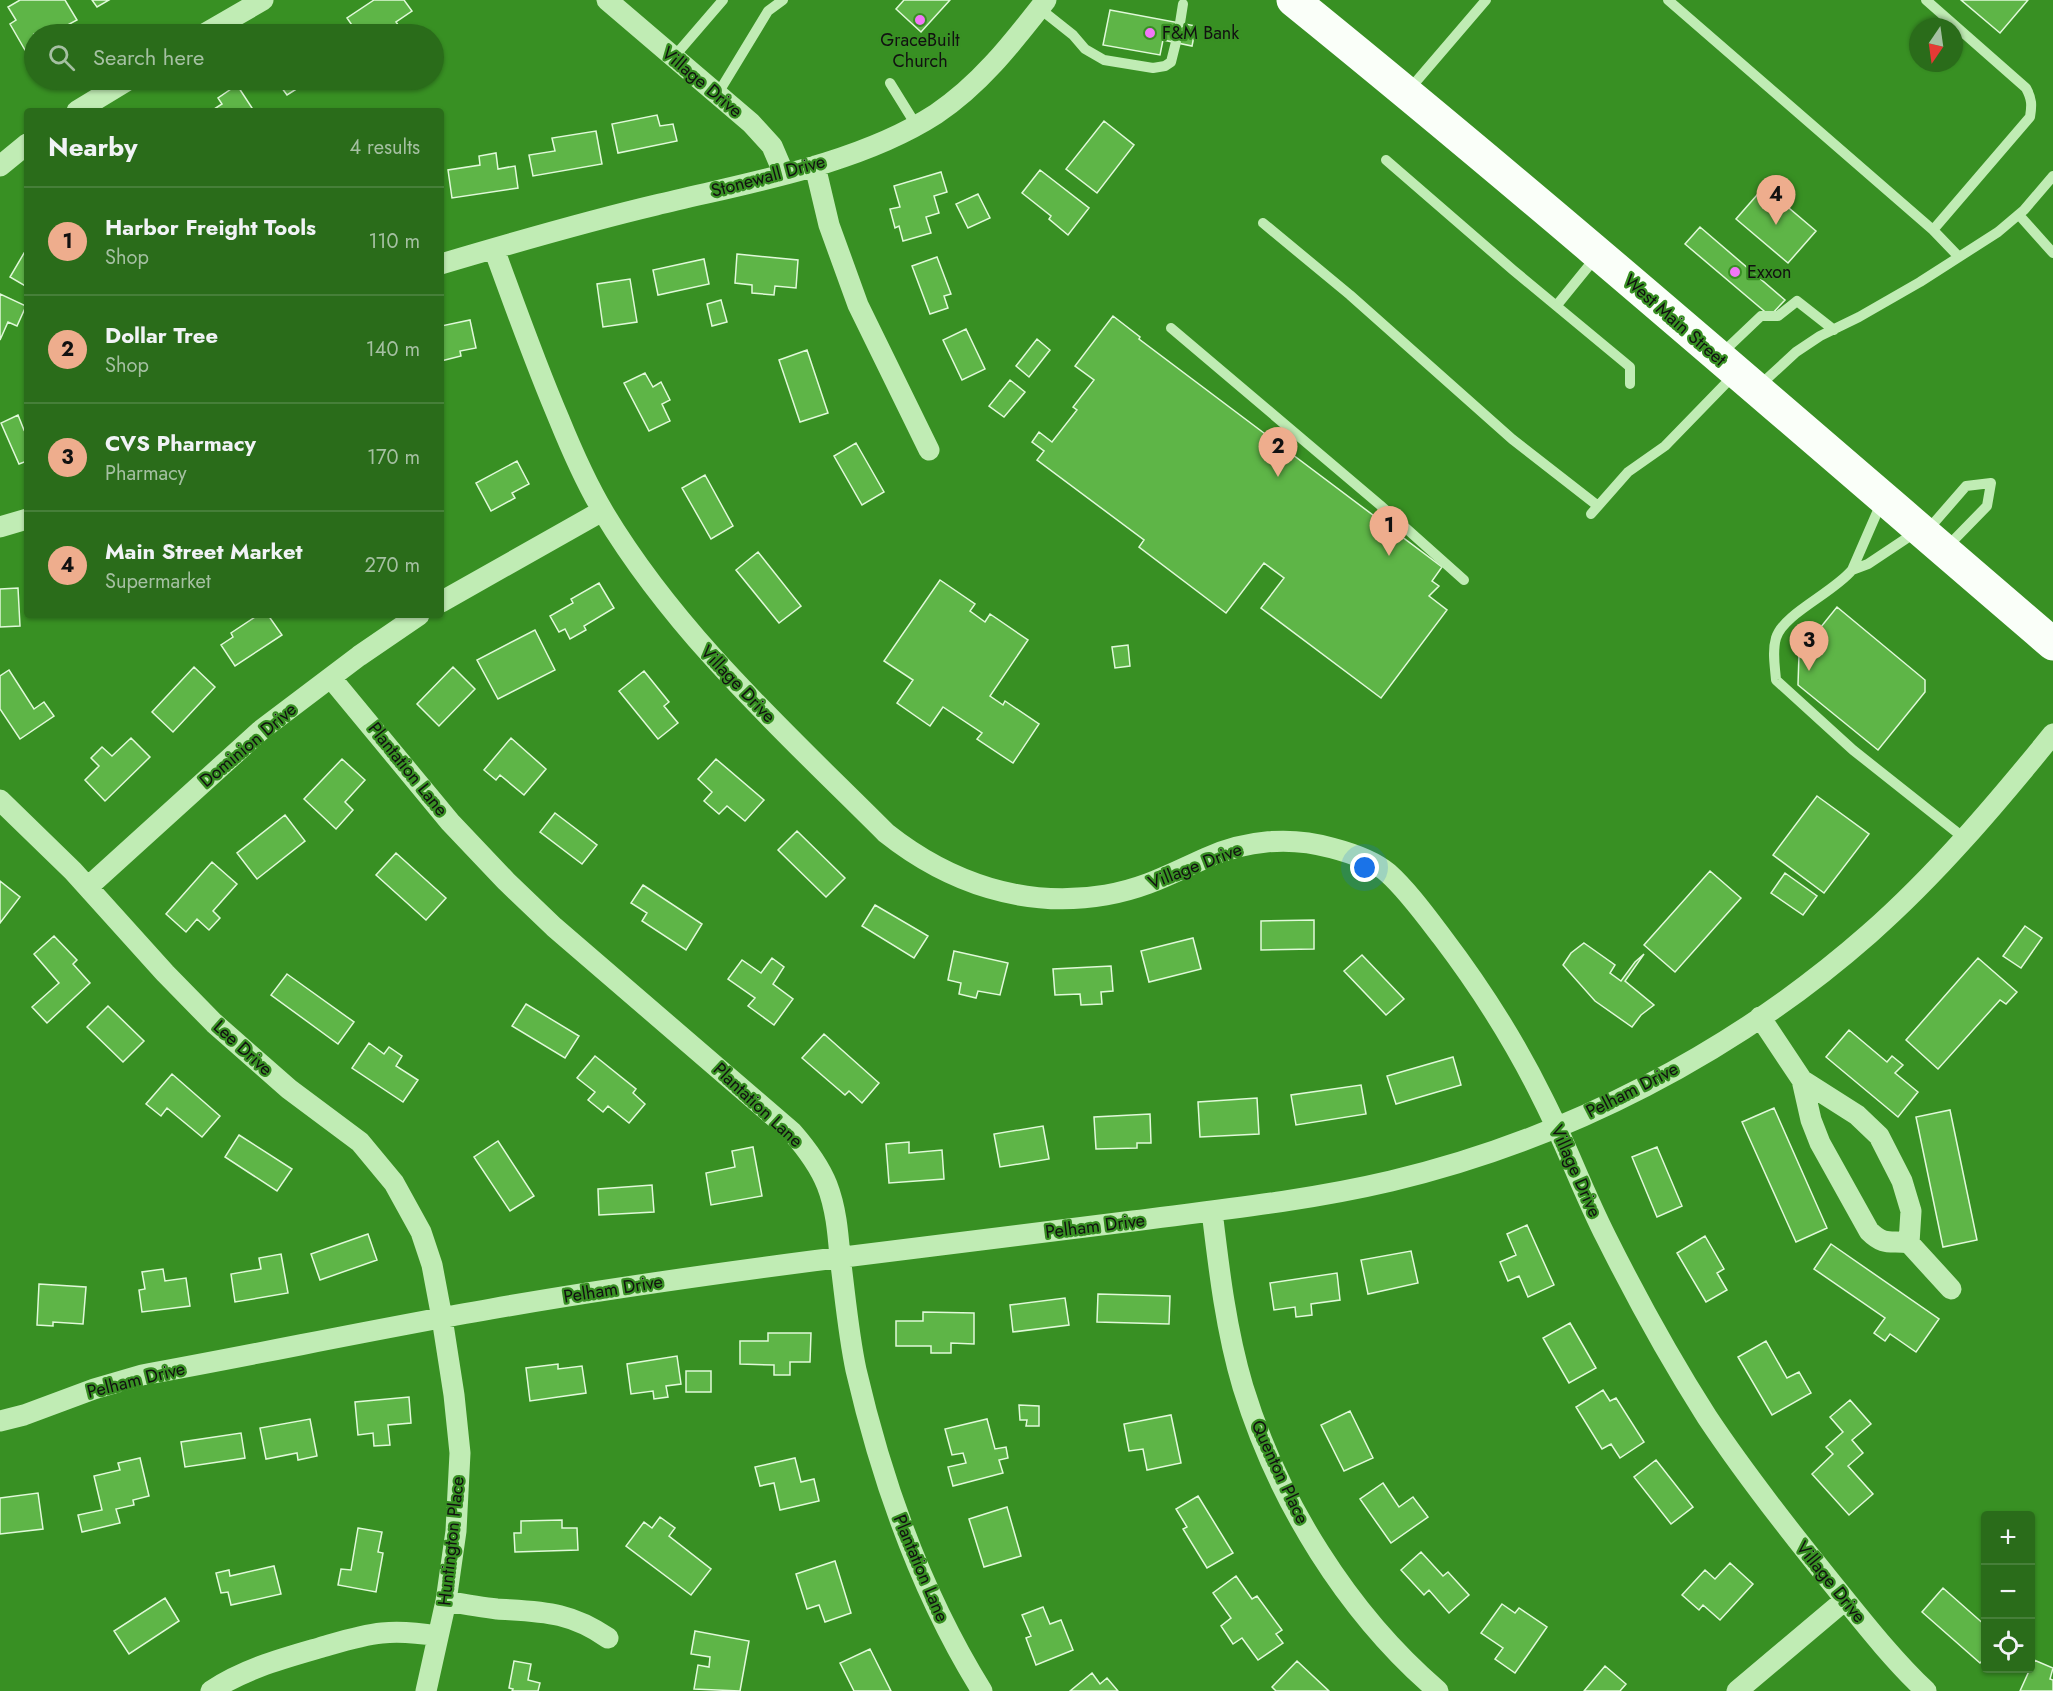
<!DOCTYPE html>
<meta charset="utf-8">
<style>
:root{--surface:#2a6c1a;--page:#327123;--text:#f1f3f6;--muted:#a5c0a2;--line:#467f39;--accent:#eead8d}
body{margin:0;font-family:Jost,sans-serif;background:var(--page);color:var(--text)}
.controls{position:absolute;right:18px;bottom:18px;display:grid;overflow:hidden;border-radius:6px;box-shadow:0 2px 4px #0004}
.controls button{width:54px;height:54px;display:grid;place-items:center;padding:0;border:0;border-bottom:2px solid var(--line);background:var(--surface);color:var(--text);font:30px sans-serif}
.compass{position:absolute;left:1909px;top:18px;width:54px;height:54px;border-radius:50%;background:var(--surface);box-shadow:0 2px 4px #0004;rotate:193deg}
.you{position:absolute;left:1365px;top:868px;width:21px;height:21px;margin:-15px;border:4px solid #fff;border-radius:50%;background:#1a73e8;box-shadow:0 0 0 9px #1a73e833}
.badge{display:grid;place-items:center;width:39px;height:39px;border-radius:50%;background:var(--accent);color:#111;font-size:20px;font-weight:700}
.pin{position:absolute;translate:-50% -50px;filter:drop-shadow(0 2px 3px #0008)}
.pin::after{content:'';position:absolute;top:32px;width:21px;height:18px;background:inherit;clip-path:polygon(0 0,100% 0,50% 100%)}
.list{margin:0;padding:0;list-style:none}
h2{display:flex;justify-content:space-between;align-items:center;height:78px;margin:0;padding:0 24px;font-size:26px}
h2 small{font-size:20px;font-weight:400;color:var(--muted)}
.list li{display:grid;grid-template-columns:39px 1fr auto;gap:18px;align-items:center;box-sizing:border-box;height:108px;padding:0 24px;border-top:2px solid var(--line)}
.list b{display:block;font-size:22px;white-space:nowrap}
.list p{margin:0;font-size:20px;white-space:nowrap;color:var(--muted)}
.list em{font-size:20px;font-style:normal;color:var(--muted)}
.icon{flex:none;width:33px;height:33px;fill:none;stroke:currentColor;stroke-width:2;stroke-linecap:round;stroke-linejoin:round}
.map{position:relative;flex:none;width:2053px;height:1691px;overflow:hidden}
.search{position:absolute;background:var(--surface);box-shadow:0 2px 4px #0004;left:24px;top:24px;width:420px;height:66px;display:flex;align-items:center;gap:15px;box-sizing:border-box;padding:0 21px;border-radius:33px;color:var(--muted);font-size:22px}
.panel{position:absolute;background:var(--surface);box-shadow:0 2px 4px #0004;left:24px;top:108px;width:420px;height:510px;border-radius:6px}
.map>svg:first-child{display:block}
.building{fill:#5eb547;stroke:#e0f9d9;stroke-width:1.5}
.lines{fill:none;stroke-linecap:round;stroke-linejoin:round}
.lane{stroke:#c0ecb4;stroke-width:10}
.street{stroke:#c0ecb4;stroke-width:21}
.primary{stroke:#fafff9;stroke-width:33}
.poi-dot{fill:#f177f7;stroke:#389023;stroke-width:2}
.labels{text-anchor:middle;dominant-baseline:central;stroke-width:4.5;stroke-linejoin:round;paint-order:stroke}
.poi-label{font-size:18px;fill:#111;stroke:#389023;text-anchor:start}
.street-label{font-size:18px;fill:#111;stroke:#389023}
</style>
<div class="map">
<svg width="2053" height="1691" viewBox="0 0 2053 1691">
<rect width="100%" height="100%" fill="#389023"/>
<path class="building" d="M20,0H65L77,20L51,34H34V44L25,50L10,24L16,20L8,7Z
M92,0H109L97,7Z
M374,0H404L412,11L396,22L404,33L401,34H387L383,30L377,34H358L347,18Z
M904,0H950L921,32L896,9Z
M1961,0H2028L2000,33Z
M1110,10L1196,26L1192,46L1163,40L1160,55L1103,45Z
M276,80H311L287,95Z
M237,85L254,111H211L222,104L218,98Z
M657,115L660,126L673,124L677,141L618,153L612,124Z
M1104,121L1134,145L1097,193L1066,169Z
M596,131L602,164L533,176L529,155L555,151L552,138Z
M496,153L498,169L515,166L518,188L452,198L448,170L480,165L479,156Z
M1040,170L1089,208L1068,235L1049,219L1051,216L1022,193Z
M941,172L947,192L934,196L939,213L926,217L931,233L903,241L899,226L895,228L890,209L900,207L894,186Z
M1764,187L1816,231L1788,263L1736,219Z
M978,194L990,218L968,228L956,204Z
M1700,227L1785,300L1770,316L1685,244Z
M27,248V287L10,277Z
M737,254L798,260L796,288L775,286L774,295L752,293V285L735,283Z
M937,257L951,294L944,296L948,308L930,314L912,266Z
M704,259L709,284L658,295L653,270Z
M630,279L637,322L603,327L597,284Z
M0,294L26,306L17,326L8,322L0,340Z
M721,300L727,322L712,326L707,304Z
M1113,316L1140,337L1139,339L1442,567L1432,581L1439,586L1429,596L1447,610L1381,698L1261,608L1284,578L1264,563L1226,613L1139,547L1144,540L1037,460L1044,451L1032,442L1039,432L1052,442L1077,410L1073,407L1094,380L1075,366Z
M470,320L476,348L460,351L461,356L441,361V326Z
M966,329L985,369L962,380L943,340Z
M1037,339L1050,350L1029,377L1016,366Z
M807,350L828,413L800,422L779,360Z
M645,373L653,387L661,382L670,400L662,404L670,421L649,431L624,383Z
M1010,380L1025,392L1004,417L989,406Z
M18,415L24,430L27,428V461L19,464L1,423Z
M856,443L884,492L862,505L834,456Z
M517,461L529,484L512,493L515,498L491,511L476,483Z
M705,475L733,526L711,539L682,488Z
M758,552L801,606L779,623L736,570Z
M940,580L975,604L970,611L985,622L990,614L1028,640L990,696L1003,705L1005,701L1039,724L1013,763L977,739L982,733L943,707L930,726L897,703L913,680L884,661Z
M599,583L614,608L584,626L586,630L570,639L565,629L559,632L550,616L573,603L571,599Z
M18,588L20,626L0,627V589Z
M1837,607L1925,680V692L1878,750L1798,685L1799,654Z
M258,615H268L282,635L235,666L221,645L233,637L231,633Z
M535,630L555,670L498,699L477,660Z
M1128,645L1130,666L1115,668L1112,647Z
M194,667L215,687L173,732L152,712Z
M453,667L475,689L439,726L417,704Z
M9,670L34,709L44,702L54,716L20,739L0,709V676Z
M644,671L669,702L664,706L678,723L658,739L619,691Z
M131,738L150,757L105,801L85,780L99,766L91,758L102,747L112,756Z
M511,738L546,769L524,795L500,775L496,780L484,770Z
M342,759L365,780L345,802L353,810L336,829L304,799Z
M716,759L764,800L745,821L727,806L719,814L704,801L712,792L698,779Z
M1817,796L1869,834L1824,893L1773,855Z
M555,813L597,845L582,864L540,832Z
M285,815L305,841L257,879L237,853Z
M797,831L845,878L826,897L778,850Z
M396,853L446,898L426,920L376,875Z
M212,862L237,884L213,911L220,918L209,930L197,919L186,932L166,914Z
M1710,871L1741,898L1675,972L1644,945Z
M1785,873L1817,896L1803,915L1771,893Z
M0,881L20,897L0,923Z
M643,885L702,924L686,950L642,921L647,913L631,903Z
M875,905L928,936L914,958L862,926Z
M1314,920V949L1261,950V921Z
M2025,926L2042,938L2021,968L2003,956Z
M54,936L77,960L73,964L90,983L47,1023L32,1007L59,983L34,954Z
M1193,938L1201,969L1149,982L1141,951Z
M1584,943L1615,965L1610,973L1621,981L1635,962L1644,954L1625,981L1654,1005L1641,1015L1632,1027L1595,1001L1563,965L1571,953Z
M954,951L1008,963L1000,995L978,991L976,998L959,994L961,983L948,980Z
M1362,955L1404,999L1386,1015L1344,971Z
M772,958L784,967L773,984L793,999L774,1025L748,1006L755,998L728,979L742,960L761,973Z
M1978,958L2017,992L2006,1004L2000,1000L1938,1069L1906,1040Z
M1111,966L1113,991L1101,992L1102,1004L1081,1005L1080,994L1055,995L1053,969Z
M287,974L354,1022L338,1044L271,995Z
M526,1004L579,1036L565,1058L512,1026Z
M108,1006L144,1041L123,1062L87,1027Z
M1849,1030L1887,1062L1892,1056L1903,1065L1895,1073L1918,1092L1898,1117L1826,1057Z
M824,1034L879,1083L862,1103L849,1091L845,1095L802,1058Z
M369,1043L384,1054L389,1047L402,1056L396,1066L418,1080L403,1102L352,1068Z
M595,1056L636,1089L633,1093L645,1104L629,1123L608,1106L603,1112L588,1100L595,1092L577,1078Z
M1453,1057L1461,1085L1396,1104L1387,1076Z
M172,1074L220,1116L202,1137L167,1108L161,1116L146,1104Z
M1361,1085L1366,1114L1296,1125L1291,1095Z
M1257,1098L1259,1134L1200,1137L1198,1102Z
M1774,1108L1827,1228L1796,1242L1742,1122Z
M1950,1110L1977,1240L1943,1247L1916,1117Z
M1150,1114L1151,1143H1137V1148L1096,1149L1094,1117Z
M1043,1126L1049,1159L1000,1167L994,1134Z
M239,1135L292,1169L277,1191L225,1157Z
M498,1141L534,1196L510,1211L474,1157Z
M909,1142V1153L942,1150L944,1179L889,1183L886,1144Z
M753,1147L762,1196L711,1205L706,1173L735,1167L732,1151Z
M1657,1147L1682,1206L1657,1217L1632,1157Z
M652,1185L654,1212L599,1215L598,1189Z
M1527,1225L1554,1285L1528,1297L1519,1276L1508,1281L1500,1262L1516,1255L1507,1234Z
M368,1234L377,1260L320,1280L311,1254Z
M1705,1236L1724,1269L1717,1273L1727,1290L1706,1302L1677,1253Z
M1831,1244L1939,1319L1916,1352L1890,1334L1885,1341L1874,1333L1885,1318L1814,1269Z
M1411,1251L1418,1283L1368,1294L1361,1260Z
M281,1254L288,1293L235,1302L231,1274L261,1269L259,1258Z
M163,1269L165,1281L186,1278L190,1306L142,1312L139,1290L145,1289L142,1272Z
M1337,1273L1340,1300L1311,1304L1312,1315L1296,1317L1295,1307L1274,1310L1270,1283Z
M39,1284L86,1287L83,1324L53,1322V1326L37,1325Z
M1098,1294L1170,1296L1169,1324L1097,1322Z
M1065,1298L1069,1325L1013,1332L1010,1305Z
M923,1312L974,1313V1344L951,1343V1353H931V1346H896V1321H923Z
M1570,1323L1596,1368L1569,1383L1543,1338Z
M768,1333H811L810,1362H790V1375H774V1365L740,1364V1341H768Z
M1766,1341L1787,1378L1799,1372L1811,1393L1772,1415L1738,1357Z
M677,1356L681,1384L666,1386L668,1397L654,1399L653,1391L631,1394L627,1364Z
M558,1364V1369L582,1366L586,1393L530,1401L526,1368Z
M686,1371H711V1392H686Z
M1603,1390L1610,1401L1616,1398L1644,1442L1620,1458L1611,1444L1602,1449L1576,1407Z
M409,1397L411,1423L388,1425L390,1445L374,1446L373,1433L358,1435L355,1402Z
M1850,1400L1871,1424L1852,1440L1863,1453L1848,1466L1873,1494L1849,1515L1812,1474L1833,1454L1826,1447L1843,1432L1830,1417Z
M1019,1405L1039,1406V1426H1026L1027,1420H1020Z
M1350,1411L1373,1458L1344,1471L1321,1425Z
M1171,1415L1181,1463L1147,1470L1143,1449L1129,1451L1124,1424Z
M310,1419L317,1456L298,1460L297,1453L266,1459L260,1428Z
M987,1419L995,1449L1006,1447L1008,1458L999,1460L1003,1473L953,1486L948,1467L966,1463L963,1453L952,1455L945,1429Z
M241,1433L245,1458L185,1467L181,1442Z
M140,1458L149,1496L133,1500L134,1505L116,1509L120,1523L82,1532L78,1515L102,1510L94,1476L120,1470L118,1463Z
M795,1458L801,1482L814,1479L819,1501L780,1510L774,1483L760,1486L755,1467Z
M1656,1460L1693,1507L1671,1524L1634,1477Z
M1383,1483L1399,1507L1413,1497L1428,1517L1391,1543L1360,1499Z
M38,1493L43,1529L0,1534V1498Z
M1198,1496L1233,1553L1207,1568L1183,1529L1187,1527L1176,1509Z
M1007,1507L1021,1556L984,1567L969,1519Z
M660,1517L675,1528L669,1536L711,1569L691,1595L626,1546L644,1522L652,1528Z
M562,1520V1528H577L578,1550L515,1552L514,1533H521V1521Z
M358,1528L382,1532L378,1552L383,1553L376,1592L338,1585L341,1569L351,1570Z
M1421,1552L1443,1576L1448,1572L1469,1595L1449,1613L1429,1590L1424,1595L1401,1570Z
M835,1561L851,1613L825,1622L819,1605L807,1609L796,1574Z
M1730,1563L1753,1584L1720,1620L1703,1605L1699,1610L1682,1595L1705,1570L1715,1579Z
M274,1566L281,1594L231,1605L228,1592L221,1593L216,1573L229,1570L230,1576Z
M1236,1576L1252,1599L1257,1596L1282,1630L1276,1634L1283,1643L1258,1660L1242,1638L1233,1644L1221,1626L1231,1618L1213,1593Z
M1943,1588L1986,1626V1657L1980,1663L1922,1612Z
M165,1598L179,1621L129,1654L114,1631Z
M1502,1604L1515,1613L1519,1608L1547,1627L1515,1673L1495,1659L1503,1648L1481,1633Z
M1043,1607L1050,1624L1061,1620L1073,1650L1036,1665L1026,1638L1031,1636L1022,1615Z
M695,1631L749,1641L740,1691L694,1689L698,1665L709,1667L710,1657L691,1654Z
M870,1649L891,1691H854L840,1663Z
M2034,1660L2053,1668L2050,1679L2053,1680V1691H2020Z
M514,1661L531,1664L528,1680L540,1683L538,1691H512L513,1689L509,1688Z
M1297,1661L1329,1691H1276L1272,1687Z
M1605,1666L1626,1684L1620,1691H1584Z
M1092,1673L1100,1684L1107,1678L1118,1691H1070Z"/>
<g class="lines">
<path class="lane" d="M1668,0L1933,230L1959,257
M1926,0L2026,88C2032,99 2032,105 2030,117L1933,230
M1039,8L1073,35L1085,49L1104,60L1153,68L1165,66L1171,62L1176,42
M1180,23L1183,4
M673,58L723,0
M890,83L916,125
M1408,91L1486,0
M717,95L768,11L783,0
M1386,160L1513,270L1630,367V384
M2019,215L2053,253
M1263,223L1350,295L1512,439L1598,506
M1557,305L1596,257
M1171,328L1380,505L1464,580
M1720,355L1761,316H1778L1797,301L1834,330
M1758,387L1796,352L1820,336L1859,317L1920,282L1998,232L2024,210L2053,176
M1882,501L1852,570C1833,593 1783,614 1776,638C1772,652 1775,666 1776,680L1853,750L1964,838
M1591,514L1628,472L1665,446L1734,375
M1926,532L1966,486L1991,483L1987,506L1946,548
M1852,570L1868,564L1916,532"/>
<path class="street" d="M607,0L751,123L772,146L784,174
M204,34L263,0
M77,111L128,80
M0,166L27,144
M815,166L829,225L858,305L929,450
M494,249C515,306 535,363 559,419C572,451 586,483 604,513C678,636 785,732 886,833C949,883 1025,909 1106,895C1146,888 1170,874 1206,858C1246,840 1290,836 1332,848C1351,853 1373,860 1388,873C1407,890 1426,916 1442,937C1480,987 1515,1042 1543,1099C1566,1144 1583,1192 1606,1237C1637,1299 1670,1359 1707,1417C1745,1474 1788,1529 1831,1582C1861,1619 1891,1658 1926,1691
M441,264C512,243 584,222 656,205C746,183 857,165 936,114C981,84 1013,42 1046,0
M0,527L27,519
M441,602L602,511
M331,678L450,822L506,881L554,927L792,1132C806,1148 819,1165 827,1185C836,1208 838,1233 840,1257C845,1294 848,1332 856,1370C882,1482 921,1593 982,1691
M0,800L73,871L165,973L214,1023L289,1089L360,1142L394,1183L421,1232L432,1265L442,1318L454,1395L460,1453L456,1531L446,1601L426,1691
M88,887L260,731L359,656L419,615
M1760,1017L1802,1080
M1212,1211C1219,1270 1226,1330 1243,1387C1278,1501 1347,1613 1438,1691
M1909,1243C1891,1240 1885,1247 1869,1231L1820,1143L1811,1120L1802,1080L1857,1115L1879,1136L1902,1181L1911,1211L1909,1243L1951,1289
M0,1421L24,1415L94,1389L142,1375C259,1354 375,1329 491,1309C598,1290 705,1275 812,1261C919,1247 1026,1234 1133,1221C1219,1210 1306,1201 1391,1181C1565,1140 1735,1052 1869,934C1937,874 1996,804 2053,734
M446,1601C463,1604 480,1607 497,1609C542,1612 569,1611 608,1638
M211,1691C244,1669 281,1659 319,1648C340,1642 361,1635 382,1633C401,1631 419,1633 438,1636
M1737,1691L1845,1600"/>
<path class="primary" d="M1293,0C1551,209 1801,428 2053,644"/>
</g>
<g class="poi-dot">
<circle cx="920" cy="20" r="6"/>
<circle cx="1150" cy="33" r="6"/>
<circle cx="1735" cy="272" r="6"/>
</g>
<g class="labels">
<g class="poi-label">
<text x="1162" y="33">F&amp;M Bank</text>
<text x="920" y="40" text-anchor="middle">GraceBuilt<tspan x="920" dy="21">Church</tspan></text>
<text x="1747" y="272">Exxon</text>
</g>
<g class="street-label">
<text transform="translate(702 82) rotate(40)">Village Drive</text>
<text transform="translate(768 176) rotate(-15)">Stonewall Drive</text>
<text transform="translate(1675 320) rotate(41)">West Main Street</text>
<text transform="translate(738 684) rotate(46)">Village Drive</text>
<text transform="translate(248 745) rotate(-40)">Dominion Drive</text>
<text transform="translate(408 769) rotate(51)">Plantation Lane</text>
<text transform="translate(1195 866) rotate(-21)">Village Drive</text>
<text transform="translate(243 1048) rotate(42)">Lee Drive</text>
<text transform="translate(1632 1090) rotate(-27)">Pelham Drive</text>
<text transform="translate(758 1105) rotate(43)">Plantation Lane</text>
<text transform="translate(1576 1171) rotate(66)">Village Drive</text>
<text transform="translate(1095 1226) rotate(-7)">Pelham Drive</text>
<text transform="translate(613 1289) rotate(-9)">Pelham Drive</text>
<text transform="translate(136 1380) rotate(-14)">Pelham Drive</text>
<text transform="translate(1280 1472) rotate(65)">Quenton Place</text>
<text transform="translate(451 1541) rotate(-84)">Huntington Place</text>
<text transform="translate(921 1568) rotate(67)">Plantation Lane</text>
<text transform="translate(1831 1582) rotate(51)">Village Drive</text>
</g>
</g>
</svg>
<div class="controls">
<button>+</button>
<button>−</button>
<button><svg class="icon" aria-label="locate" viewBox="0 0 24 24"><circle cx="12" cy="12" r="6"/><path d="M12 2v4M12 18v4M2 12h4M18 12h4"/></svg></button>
</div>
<svg class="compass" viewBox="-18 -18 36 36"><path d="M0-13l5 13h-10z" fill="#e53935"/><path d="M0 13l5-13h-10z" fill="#a5c0a2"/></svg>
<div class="you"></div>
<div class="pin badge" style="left:1389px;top:556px">1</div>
<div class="pin badge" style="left:1278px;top:477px">2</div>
<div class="pin badge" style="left:1809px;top:671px">3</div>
<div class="pin badge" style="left:1776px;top:225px">4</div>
<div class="search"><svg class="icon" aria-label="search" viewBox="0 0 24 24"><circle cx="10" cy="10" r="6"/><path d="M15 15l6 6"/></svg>Search here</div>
<section class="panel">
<h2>Nearby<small>4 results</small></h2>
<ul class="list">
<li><span class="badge">1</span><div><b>Harbor Freight Tools</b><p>Shop</p></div><em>110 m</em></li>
<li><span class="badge">2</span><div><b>Dollar Tree</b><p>Shop</p></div><em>140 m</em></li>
<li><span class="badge">3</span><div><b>CVS Pharmacy</b><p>Pharmacy</p></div><em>170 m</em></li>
<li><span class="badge">4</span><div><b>Main Street Market</b><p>Supermarket</p></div><em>270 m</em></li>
</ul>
</section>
</div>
